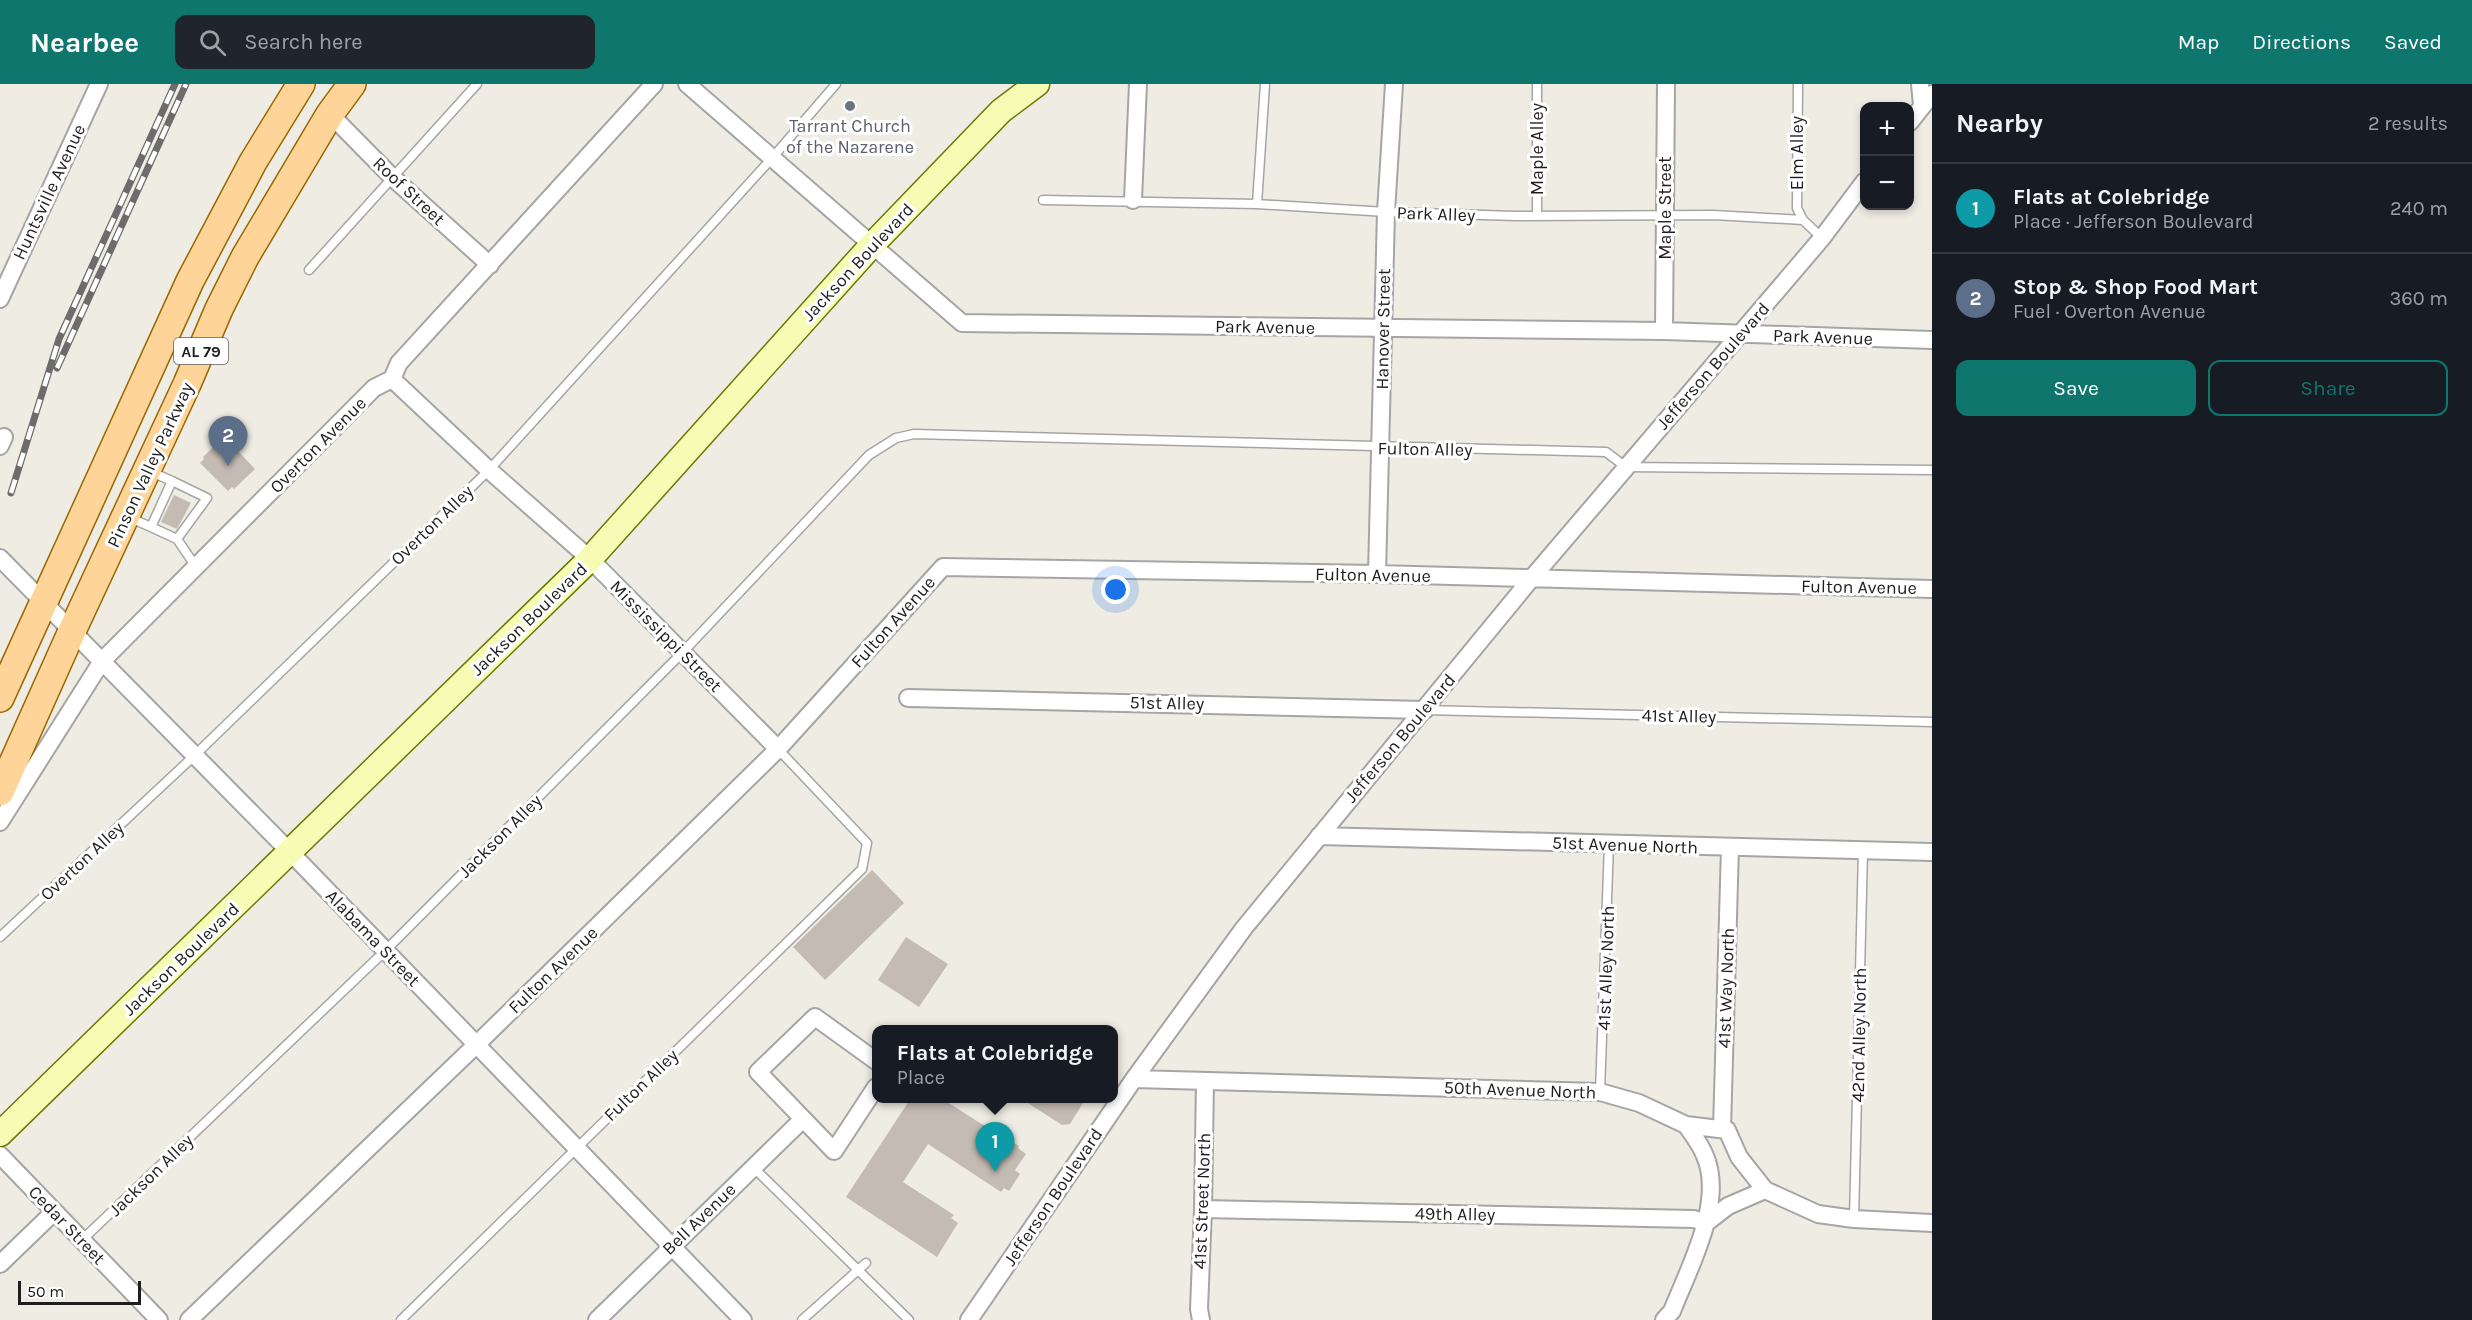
<!DOCTYPE html>
<meta charset="utf-8">
<style>
:root{--surface:#171b24;--page:#20242c;--text:#f1f3f6;--muted:#9ea1a6;--line:#363941;--accent:#0f766e}
body{margin:0;font-family:Karla,sans-serif;background:var(--page);color:var(--text)}
.controls{position:absolute;right:18px;top:18px;display:grid;overflow:hidden;border-radius:12px;box-shadow:0 3px 9px #0003}
.controls button{width:54px;height:54px;display:grid;place-items:center;padding:0;border:0;border-bottom:2px solid var(--line);background:var(--surface);color:var(--text);font:30px sans-serif}
.scale{position:absolute;left:18px;bottom:15px;width:123px;box-sizing:border-box;padding-left:6px;border:3px solid #1e1e1e;border-top:0;font-size:16px;line-height:21px;white-space:nowrap;color:#1e1e1e;-webkit-text-stroke:4px #fff;paint-order:stroke}
.you{position:absolute;left:1116px;top:506px;width:21px;height:21px;margin:-15px;border:4px solid #fff;border-radius:50%;background:#1a73e8;box-shadow:0 0 0 9px #1a73e833}
.badge{display:grid;place-items:center;width:39px;height:39px;border-radius:50%;background:var(--accent);color:#fff;font-size:20px;font-weight:700}
.pin{position:absolute;translate:-50% -50px;filter:drop-shadow(0 2px 3px #0008)}
.pin::after{content:'';position:absolute;top:32px;width:21px;height:18px;background:inherit;clip-path:polygon(0 0,100% 0,50% 100%)}
.popup{position:absolute;left:872px;top:941px;width:246px;height:78px;box-sizing:border-box;display:grid;place-content:center;border-radius:12px;background:var(--surface);filter:drop-shadow(0 2px 4px #0005);font-size:20px;white-space:nowrap;color:var(--muted)}
.popup b{font-size:22px;color:var(--text)}
.popup::after{content:'';position:absolute;left:50%;top:100%;margin-left:-12px;border:12px solid transparent;border-top-color:var(--surface)}
.list{margin:0;padding:0;list-style:none}
h2{display:flex;justify-content:space-between;align-items:center;height:78px;margin:0;padding:0 24px;font-size:26px}
h2 small{font-size:20px;font-weight:400;color:var(--muted)}
.list li{display:grid;grid-template-columns:39px 1fr auto;gap:18px;align-items:center;box-sizing:border-box;height:90px;padding:0 24px;border-top:2px solid var(--line)}
.list b{display:block;font-size:22px;white-space:nowrap}
.list p{margin:0;font-size:20px;white-space:nowrap;color:var(--muted)}
.list em{font-size:20px;font-style:normal;color:var(--muted)}
.actions{display:flex;gap:12px;padding:18px 24px}
.actions a{flex:1;padding:14px 0;border:2px solid var(--accent);border-radius:12px;text-align:center;font-size:21px;color:var(--accent)}
.actions .main{background:var(--accent);color:#fff}
.icon{flex:none;width:33px;height:33px;fill:none;stroke:currentColor;stroke-width:2;stroke-linecap:round;stroke-linejoin:round}
.map{position:relative;flex:none;width:1932px;height:1236px;overflow:hidden}
header{display:flex;align-items:center;gap:36px;box-sizing:border-box;height:84px;padding:0 30px;background:var(--accent);color:#fff}
header strong{font-size:28px}
nav{display:flex;gap:33px;margin-inline-start:auto;font-size:21px}
.search{width:420px;height:54px;background:var(--page);display:flex;align-items:center;gap:15px;box-sizing:border-box;padding:0 21px;border-radius:12px;color:var(--muted);font-size:22px}
main{display:flex}
aside{flex:1;background:var(--surface)}
.map>svg:first-child{display:block}
.building{fill:#c4bbb3}
.lines{fill:none;stroke-linecap:round;stroke-linejoin:round}
.lane-casing{stroke:#a5a5a5;stroke-width:11}
.street-casing{stroke:#a5a5a5;stroke-width:20}
.secondary-casing{stroke:#6b7900;stroke-width:27}
.primary-casing{stroke:#986800;stroke-width:30}
.lane{stroke:#fff;stroke-width:8}
.street{stroke:#fff;stroke-width:16}
.secondary{stroke:#f7fcb5;stroke-width:24}
.primary{stroke:#ffd499;stroke-width:27}
.rail-casing{stroke:#6c6c6c;stroke-width:7}
.rail{stroke:#fff;stroke-width:4.5;stroke-dasharray:14;stroke-linecap:butt}
.worship-dot{fill:#6b7280;stroke:#fff;stroke-width:2}
.labels{text-anchor:middle;dominant-baseline:central;stroke-width:6;stroke-linejoin:round;paint-order:stroke}
.shield{fill:#fff;stroke:#626262;stroke-width:1.5}
.shield-label{font-size:16px;font-weight:bold;fill:#1e1e1e}
.worship-label{font-size:18px;fill:#5b616d;stroke:#fff}
.street-label{font-size:18px;fill:#1e1e1e;stroke:#fff}
</style>
<header>
<strong>Nearbee</strong>
<div class="search"><svg class="icon" aria-label="search" viewBox="0 0 24 24"><circle cx="10" cy="10" r="6"/><path d="M15 15l6 6"/></svg>Search here</div>
<nav><a>Map</a><a>Directions</a><a>Saved</a></nav>
</header>
<main>
<div class="map">
<svg width="1932" height="1236" viewBox="0 0 1932 1236">
<rect width="100%" height="100%" fill="#efece3"/>
<path class="building" d="M224,352L255,385L234,405L232,403L228,407L200,379L204,375L203,373Z
M174,411L191,419L177,445L161,438Z
M872,786L904,819L825,896L793,863Z
M906,853L948,880L919,923L878,896Z
M911,1014H941L1008,1057L1009,1056L1019,1062L1018,1064L1026,1070L1015,1086L1020,1090L1009,1107L1004,1104L1001,1108L928,1060L903,1098L954,1131L951,1134L958,1139L937,1173L846,1113Z
M1020,1014H1086L1070,1040L1062,1041Z"/>
<g class="lines">
<g class="lane-casing">
<path id="lane" d="M1537,0V131
M1798,0L1797,124L1803,136
M1043,116L1257,120L1386,128L1516,132L1713,131L1803,136L1822,154
M1257,120L1265,0
M309,186L477,0
M172,397L207,414L177,455
M130,434L151,443L172,397L149,387
M151,443L177,455L196,483
M1425,626L1932,638
M0,853L194,672L489,386L773,73L836,0
M1600,1008L1609,760
M753,1083L909,1236
M1854,1135L1863,766
M82,1156L385,867L683,568L869,371L896,354L914,350L1606,368L1626,383L1932,386
M401,1236L862,785L867,759L778,665
M802,1236L866,1179"/>
</g>
<g class="street-casing">
<path id="street" d="M687,0L962,239L1664,247L1932,256
M1920,0L1922,21
M330,30L392,93L490,181
M1910,38L1932,10
M1133,116L1138,0
M0,215L99,0
M1664,247L1666,0
M392,295L489,386L590,475L778,665
M0,362L4,353
M0,474L291,769L743,1236
M1377,490L1386,128L1394,0
M908,614L1425,626
M0,738L102,577L374,304L392,295L399,279L654,0
M1319,752L1932,768
M876,977L815,933L758,988L834,1067L876,1003
M1134,995L1600,1008L1639,1019L1686,1041L1727,1046L1739,1073L1765,1106L1818,1130L1854,1135L1932,1139
M1722,1045L1730,763
M0,1071L159,1236
M1203,1125L1694,1135L1706,1139L1728,1122L1765,1106
M0,1180L54,1128
M189,1236L477,960L778,665L943,483L1377,490L1932,505
M597,1236L802,1036
M969,1236L1134,995L1244,844L1531,495L1822,154L1864,98
M1201,1236L1199,1225L1203,1125L1205,997
M1664,1236L1672,1227C1689,1184 1725,1118 1705,1072C1701,1061 1693,1051 1686,1041"/>
</g>
<g class="secondary-casing">
<path id="secondary" d="M0,1050L590,475L871,162L1001,27L1037,0"/>
</g>
<g class="primary-casing">
<path id="primary" d="M0,614L190,197L253,78L301,0
M0,708L72,547L187,300L219,225L245,173L330,30L352,0"/>
</g>
<use href="#lane" class="lane"/>
<use href="#street" class="street"/>
<use href="#secondary" class="secondary"/>
<use href="#primary" class="primary"/>
<g class="rail-casing">
<path id="rail" d="M57,284L186,0
M11,409L59,255L175,0"/>
</g>
<use href="#rail" class="rail"/>
</g>
<circle class="worship-dot" cx="850" cy="22" r="6"/>
<g class="labels">
<rect class="shield" x="174" y="254" width="54" height="26" rx="4.5"/>
<g class="shield-label">
<text x="201" y="267">AL 79</text>
</g>
<g class="worship-label">
<text x="850" y="42">Tarrant Church<tspan x="850" dy="21">of the Nazarene</tspan></text>
</g>
<g class="street-label">
<text transform="translate(1537 65) rotate(-90)">Maple Alley</text>
<text transform="translate(1797 69) rotate(-90)">Elm Alley</text>
<text transform="translate(409 107) rotate(43)">Roof Street</text>
<text transform="translate(49 108) rotate(-65)">Huntsville Avenue</text>
<text transform="translate(1665 124) rotate(-90)">Maple Street</text>
<text transform="translate(1436 130) rotate(2)">Park Alley</text>
<text transform="translate(858 178) rotate(-47)">Jackson Boulevard</text>
<text transform="translate(1265 243) rotate(1)">Park Avenue</text>
<text transform="translate(1383 245) rotate(-89)">Hanover Street</text>
<text transform="translate(1823 253) rotate(2)">Park Avenue</text>
<text transform="translate(1713 282) rotate(-49)">Jefferson Boulevard</text>
<text transform="translate(318 361) rotate(-45)">Overton Avenue</text>
<text transform="translate(1425 365) rotate(1)">Fulton Alley</text>
<text transform="translate(150 381) rotate(-65)">Pinson Valley Parkway</text>
<text transform="translate(432 441) rotate(-44)">Overton Alley</text>
<text transform="translate(1373 491) rotate(1)">Fulton Avenue</text>
<text transform="translate(1859 503) rotate(1)">Fulton Avenue</text>
<text transform="translate(529 535) rotate(-44)">Jackson Boulevard</text>
<text transform="translate(893 538) rotate(-48)">Fulton Avenue</text>
<text transform="translate(666 552) rotate(45)">Mississippi Street</text>
<text transform="translate(1167 619) rotate(1)">51st Alley</text>
<text transform="translate(1679 632) rotate(1)">41st Alley</text>
<text transform="translate(1400 654) rotate(-50)">Jefferson Boulevard</text>
<text transform="translate(500 752) rotate(-45)">Jackson Alley</text>
<text transform="translate(1625 761) rotate(2)">51st Avenue North</text>
<text transform="translate(82 777) rotate(-43)">Overton Alley</text>
<text transform="translate(373 854) rotate(46)">Alabama Street</text>
<text transform="translate(181 875) rotate(-44)">Jackson Boulevard</text>
<text transform="translate(1606 884) rotate(-88)">41st Alley North</text>
<text transform="translate(553 886) rotate(-44)">Fulton Avenue</text>
<text transform="translate(1726 904) rotate(-88)">41st Way North</text>
<text transform="translate(1859 951) rotate(-89)">42nd Alley North</text>
<text transform="translate(641 1001) rotate(-44)">Fulton Alley</text>
<text transform="translate(1520 1006) rotate(2)">50th Avenue North</text>
<text transform="translate(151 1091) rotate(-44)">Jackson Alley</text>
<text transform="translate(1053 1113) rotate(-56)">Jefferson Boulevard</text>
<text transform="translate(1202 1117) rotate(-88)">41st Street North</text>
<text transform="translate(1455 1130) rotate(1)">49th Alley</text>
<text transform="translate(699 1135) rotate(-44)">Bell Avenue</text>
<text transform="translate(67 1141) rotate(46)">Cedar Street</text>
</g>
</g>
</svg>
<div class="controls">
<button>+</button>
<button>−</button>
</div>
<div class="scale">50 m</div>
<div class="you"></div>
<div class="pin badge" style="left:995px;top:1088px;background:#0f9aa8">1</div>
<div class="popup"><b>Flats at Colebridge</b>Place</div>
<div class="pin badge" style="left:228px;top:382px;background:#5c6f8a">2</div>
</div>
<aside>
<h2>Nearby<small>2 results</small></h2>
<ul class="list">
<li><span class="badge" style="background:#0f9aa8">1</span><div><b>Flats at Colebridge</b><p>Place · Jefferson Boulevard</p></div><em>240 m</em></li>
<li><span class="badge" style="background:#5c6f8a">2</span><div><b>Stop &amp; Shop Food Mart</b><p>Fuel · Overton Avenue</p></div><em>360 m</em></li>
</ul>
<div class="actions"><a class="main">Save</a><a>Share</a></div>
</aside>
</main>
